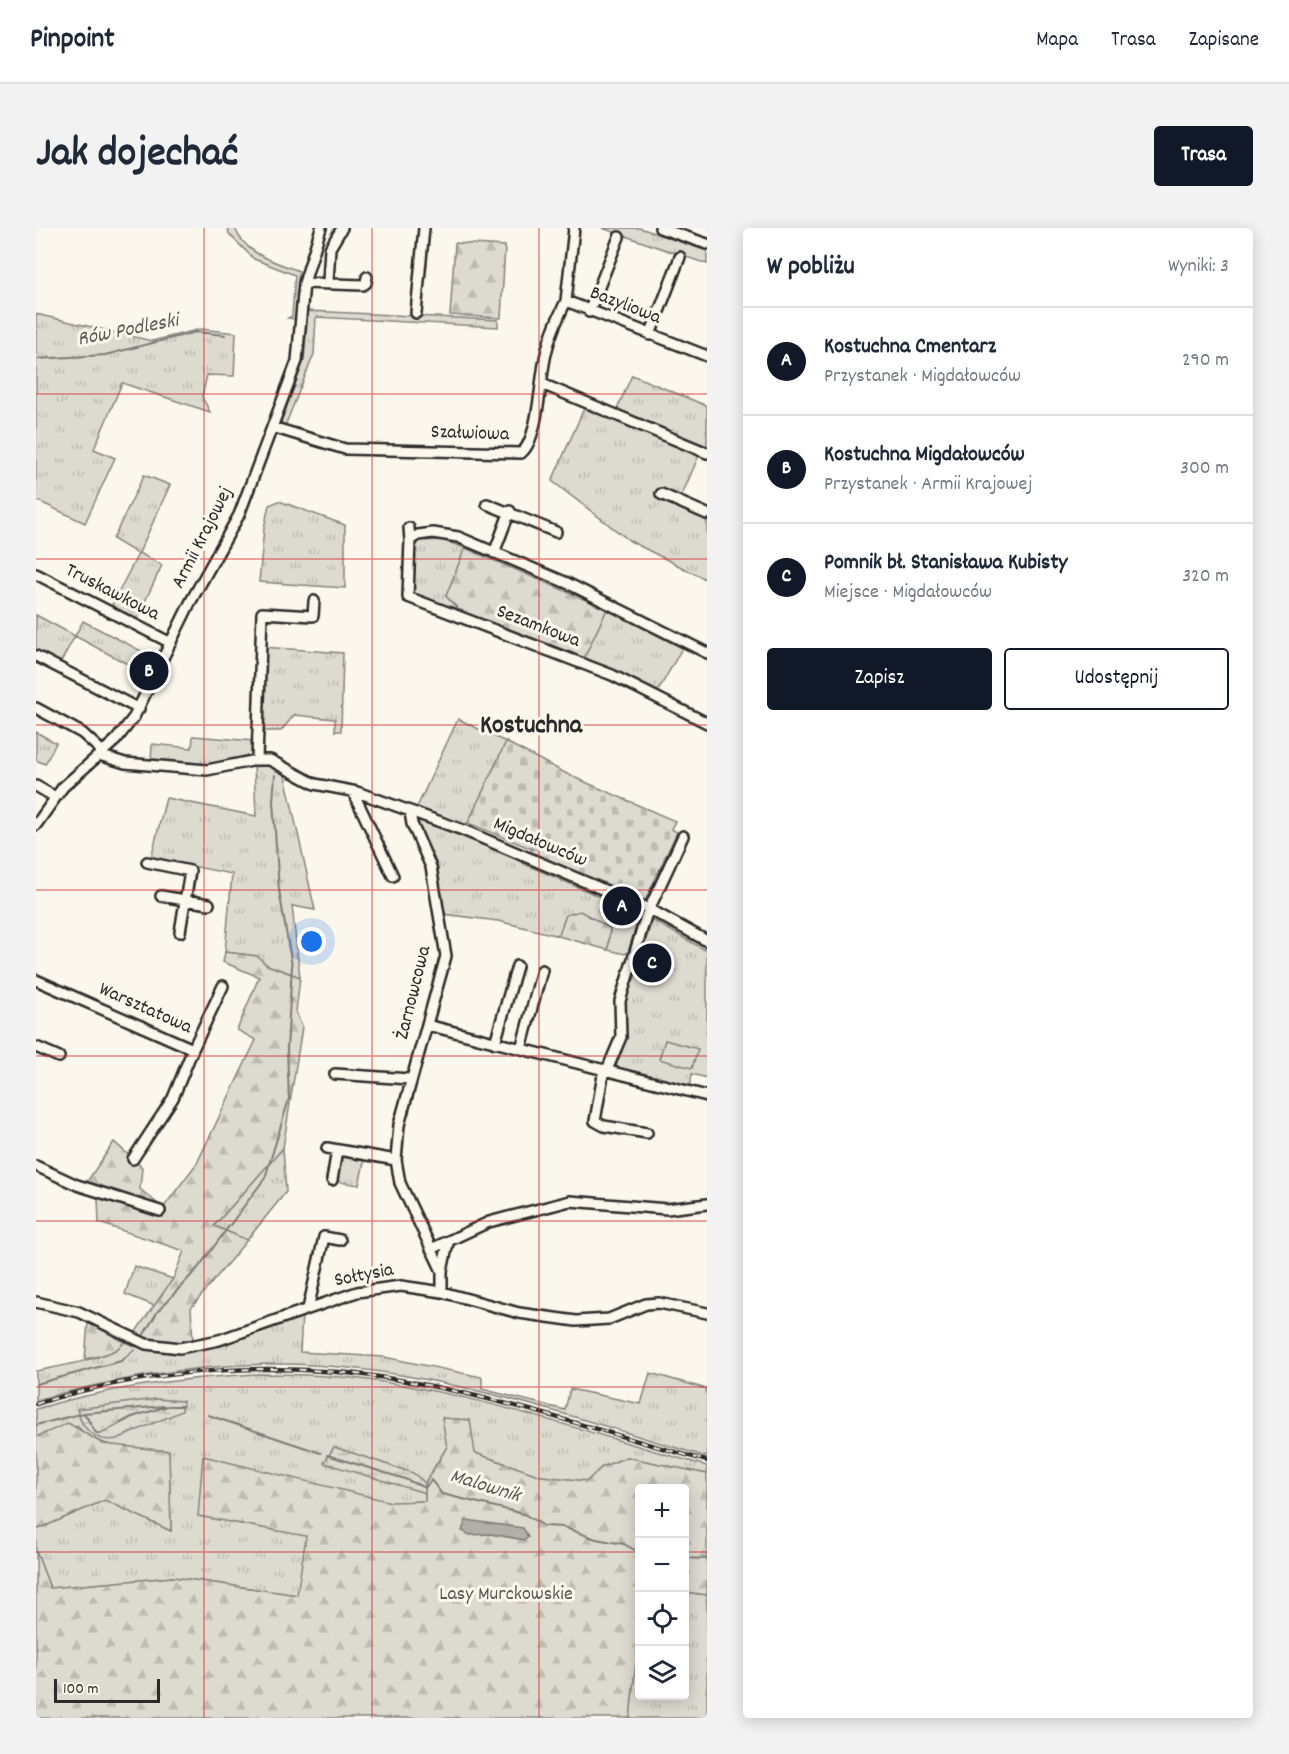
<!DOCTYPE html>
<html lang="pl">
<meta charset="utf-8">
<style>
:root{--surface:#fff;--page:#f2f2f3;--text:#1f2937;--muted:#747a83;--line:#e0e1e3;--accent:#111827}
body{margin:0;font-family:Dekko,sans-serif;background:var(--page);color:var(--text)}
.controls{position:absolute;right:18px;bottom:18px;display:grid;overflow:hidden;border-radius:6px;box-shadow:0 3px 15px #0003}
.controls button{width:54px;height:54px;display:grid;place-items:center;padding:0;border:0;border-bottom:2px solid var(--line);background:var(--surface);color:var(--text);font:30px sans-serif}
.scale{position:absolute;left:18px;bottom:15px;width:106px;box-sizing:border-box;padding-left:6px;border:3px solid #2b2b2b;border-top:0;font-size:16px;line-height:21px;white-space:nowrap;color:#2b2b2b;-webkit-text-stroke:4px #fbf7ec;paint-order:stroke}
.you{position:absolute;left:276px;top:714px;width:21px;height:21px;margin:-15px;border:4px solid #fff;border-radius:50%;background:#1a73e8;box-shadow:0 0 0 9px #1a73e833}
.badge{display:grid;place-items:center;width:39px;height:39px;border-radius:50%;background:var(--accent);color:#fff;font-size:20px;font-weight:700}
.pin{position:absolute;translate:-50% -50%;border:3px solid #fff;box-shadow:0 2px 6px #0006}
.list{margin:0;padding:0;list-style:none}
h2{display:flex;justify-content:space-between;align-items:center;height:78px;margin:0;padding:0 24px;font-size:26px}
h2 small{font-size:20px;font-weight:400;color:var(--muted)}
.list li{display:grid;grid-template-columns:39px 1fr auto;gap:18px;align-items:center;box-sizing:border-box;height:108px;padding:0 24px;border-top:2px solid var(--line)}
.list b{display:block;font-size:22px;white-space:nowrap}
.list p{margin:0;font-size:20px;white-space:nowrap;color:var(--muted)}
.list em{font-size:20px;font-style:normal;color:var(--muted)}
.actions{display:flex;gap:12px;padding:18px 24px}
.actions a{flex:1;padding:14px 0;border:2px solid var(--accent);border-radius:6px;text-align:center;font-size:21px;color:var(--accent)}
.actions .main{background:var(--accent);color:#fff}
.icon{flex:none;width:33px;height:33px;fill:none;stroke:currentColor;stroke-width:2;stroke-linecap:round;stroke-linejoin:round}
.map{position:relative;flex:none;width:671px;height:1490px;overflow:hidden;border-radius:6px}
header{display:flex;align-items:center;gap:36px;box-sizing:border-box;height:84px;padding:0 30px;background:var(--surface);border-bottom:2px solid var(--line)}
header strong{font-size:28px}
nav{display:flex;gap:33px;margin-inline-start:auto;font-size:21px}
.intro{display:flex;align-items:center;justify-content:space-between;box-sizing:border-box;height:144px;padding:0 36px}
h1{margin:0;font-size:42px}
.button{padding:15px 27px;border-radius:6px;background:var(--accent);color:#fff;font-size:21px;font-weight:700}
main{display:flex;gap:36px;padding:0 36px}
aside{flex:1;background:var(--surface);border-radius:6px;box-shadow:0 3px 15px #0003}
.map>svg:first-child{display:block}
.grass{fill:url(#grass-tufts);stroke:#84827e;stroke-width:1.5}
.forest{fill:url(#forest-firs);stroke:#84827e;stroke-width:1.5}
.wetland{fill:url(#wetland-marsh);stroke:#84827e;stroke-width:1.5}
.cemetery{fill:url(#cemetery-stones);stroke:#84827e;stroke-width:1.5}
.pitch{fill:#dddad0;stroke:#84827e;stroke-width:1.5}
.water{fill:#b1afa7;stroke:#7b7a75;stroke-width:1.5}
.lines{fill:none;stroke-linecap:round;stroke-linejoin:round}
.stream{stroke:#7b7a75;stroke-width:2}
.minor-casing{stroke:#2b2b2b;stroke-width:14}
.minor{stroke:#fbf7ec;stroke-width:9}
.rail-casing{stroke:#2b2b2b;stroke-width:4.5}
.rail{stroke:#fbf7ec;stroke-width:2;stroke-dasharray:7;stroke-linecap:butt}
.grid{fill:none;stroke:#d62828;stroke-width:1.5;stroke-opacity:0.55}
.labels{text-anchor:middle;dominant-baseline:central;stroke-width:6;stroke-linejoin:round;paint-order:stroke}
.street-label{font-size:20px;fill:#2b2b2b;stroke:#fbf7ec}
.park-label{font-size:20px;fill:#585754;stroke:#fbf7ec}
.water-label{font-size:21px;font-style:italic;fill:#5a5956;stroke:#fbf7ec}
.district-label{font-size:26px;font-weight:bold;fill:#2b2b2b;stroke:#fbf7ec}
</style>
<header>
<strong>Pinpoint</strong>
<nav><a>Mapa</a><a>Trasa</a><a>Zapisane</a></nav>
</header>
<div class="intro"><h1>Jak dojechać</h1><a class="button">Trasa</a></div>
<main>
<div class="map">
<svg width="671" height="1490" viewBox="0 0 671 1490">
<defs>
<pattern id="grass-tufts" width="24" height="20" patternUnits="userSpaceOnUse" patternTransform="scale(1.5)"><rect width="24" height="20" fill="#dddad0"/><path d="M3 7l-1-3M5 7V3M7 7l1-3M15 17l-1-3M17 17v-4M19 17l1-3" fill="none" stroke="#bebbb3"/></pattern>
<pattern id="forest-firs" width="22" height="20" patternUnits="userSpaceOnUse" patternTransform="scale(1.5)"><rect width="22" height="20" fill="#dddad0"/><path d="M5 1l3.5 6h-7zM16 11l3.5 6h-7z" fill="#bebbb3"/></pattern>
<pattern id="wetland-marsh" width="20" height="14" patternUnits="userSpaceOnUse" patternTransform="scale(1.5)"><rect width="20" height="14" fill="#dddad0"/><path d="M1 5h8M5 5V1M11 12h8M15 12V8" fill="none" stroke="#bebbb3"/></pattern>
<pattern id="cemetery-stones" width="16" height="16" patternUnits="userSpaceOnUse" patternTransform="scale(1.5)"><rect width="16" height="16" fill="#dddad0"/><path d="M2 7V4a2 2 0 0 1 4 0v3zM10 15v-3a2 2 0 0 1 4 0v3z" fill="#bebbb3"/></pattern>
</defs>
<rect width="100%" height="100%" fill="#fbf7ec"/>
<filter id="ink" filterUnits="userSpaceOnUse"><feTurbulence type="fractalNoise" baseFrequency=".0167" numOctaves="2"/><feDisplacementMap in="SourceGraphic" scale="12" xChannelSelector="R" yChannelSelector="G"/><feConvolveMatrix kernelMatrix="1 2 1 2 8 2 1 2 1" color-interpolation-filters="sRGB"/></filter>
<g filter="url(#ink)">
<path class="grass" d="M192,0H199C208,26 239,34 263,43L259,91L252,90L256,88L259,47L218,31L193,6Z
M566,0H604L671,23V36Z
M272,83L462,92V99L280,89L278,126L249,198L245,194L268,132Z
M0,86L116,113L165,101L200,105L198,148L171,147L166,169L174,184L86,155L58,221L79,230L49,295L0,272Z
M596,147L671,178V218L581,181Z
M550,176L664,225L643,274L671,287V352L594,313L516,253Z
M108,247L134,257L103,325L126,337L99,395L74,381L102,326L77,311Z
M243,273L309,297V360L223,354L228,300L233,277Z
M406,312L429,320L410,368L423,382L378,366V316L384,313Z
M571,381L646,420L621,465L548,430Z
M0,387L39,408L47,393L119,430L110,446L39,408L23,437L0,425Z
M227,419L307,425L305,503H299V491L258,487L245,503H225Z
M422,491L470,514L432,595L427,598L367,577L381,579Z
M0,504L20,515L9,536L0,532Z
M157,508L218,513L217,528L172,537L115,532L116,516L156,520Z
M230,535L248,543L279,682L256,678L264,749L231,737L221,728L189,724L196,646L115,630L130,570L220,588L218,536Z
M384,593L483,630L488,636L604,686L592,724L589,726L572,722L574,700L530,687L523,706L519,707L462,693L407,686L379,597Z
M616,692L671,723V850L656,846L654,860L580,839L589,807L587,775L592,755L598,752Z
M247,920L250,964L211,1012L178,998Z
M306,926L329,930L323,957L297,953L302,929Z
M98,1038L137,1051L119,1078L89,1066Z
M266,1086L264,1124L348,1129L446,1149V1161L529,1182L534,1161L605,1176L614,1145L671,1161V1229C532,1188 388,1136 242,1136C159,1136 80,1150 0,1172V1143C19,1139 79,1130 88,1114C148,1140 210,1109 266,1086Z
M220,1146C255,1146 290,1147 325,1151C443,1165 558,1207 671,1238V1246L591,1229L566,1239L551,1253L505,1248L439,1225L407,1190L411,1219L389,1255V1273L162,1288L271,1308L262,1367L137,1349L14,1360L0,1323V1302L69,1272L135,1303L133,1227V1223C103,1220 62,1223 41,1198L0,1209V1181C72,1159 145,1150 220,1146Z
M649,1364L671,1367V1490H594L601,1421H603L604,1468H648Z"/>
<path class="forest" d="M419,15L469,18L465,90L414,87Z
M429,320L571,381L548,430L423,382L410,368Z
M544,683L574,700L572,722L519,707L523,706L530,687Z
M189,724L221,728L231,737L264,749L260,784L266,799L247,920L178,998L211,1012L155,1080L157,1114L127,1116L96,1109L137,1051L148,1023L63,995L62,970L48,958L78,914L106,939L104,961L127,980L161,935L220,812L201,802L223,749L187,734Z
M52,1094L88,1114C81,1125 62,1129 49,1131Z
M406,1190L434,1192L439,1225L505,1248L551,1253L566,1239L591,1229L671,1246V1367L649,1364L648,1260H604V1421L601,1422L594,1490H0V1323L14,1360L137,1349L261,1367L270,1308L162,1288L167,1228L355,1274L389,1273V1255L411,1219Z
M32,1195L67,1216L133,1223L135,1303L69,1272L0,1302V1209Z"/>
<path class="wetland" d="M120,1171L147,1173L146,1183L81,1211C60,1215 45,1201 41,1181Z
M298,1219L377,1245L389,1255V1265L288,1235Z"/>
<path class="cemetery" d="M470,514L533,547L639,593L635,601L641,604L608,675L494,626L496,621L432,595Z"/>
<path class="pitch" d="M629,812L662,821L656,840L623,831Z"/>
<path class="water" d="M430,1292L487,1300L492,1309L489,1312L454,1306L434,1307L426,1303Z"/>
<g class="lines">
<path class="stream" d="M0,131L69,127L160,104L189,107
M108,1106L122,1083L162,1040L229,950L253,871L251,821L256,738L243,662L237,573L239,547
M0,1156L85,1133L98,1122
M48,1185L129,1178
M172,1187L285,1225
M0,1197L48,1185L60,1205L64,1206L96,1189L132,1178H146
M291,1227L369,1251L389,1260L395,1252L406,1266L488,1286L508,1298L527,1299L560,1311L588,1316L604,1325
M648,1330L671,1331"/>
<g class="minor-casing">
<path id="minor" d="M538,0L530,73L671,128
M624,0L671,16
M292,54L294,20L306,0
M268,55L327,57L330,55L331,49
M553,84L583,9
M380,85L388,0
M614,107L644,29
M506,156L671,225
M236,199L309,221L485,225C503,212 504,148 510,126C514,107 522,90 530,73
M625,266L671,286
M451,276L520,304
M373,300L374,312
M458,325L474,283
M0,346L135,415
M671,425L531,355L422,309L397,305L382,307L374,312L372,369L576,447L671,495
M0,428L103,481
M0,480L46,505L67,524
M63,527L89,535L171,542L221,532H234L279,556L321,564L427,602L613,681L671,713
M221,532L226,385L277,388L278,373
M0,558L19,569
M317,564L357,648
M374,584L376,596L395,639L410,728L363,897L360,932L364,955L406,1043V1064
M0,597L27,559L80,512L98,489L155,373L203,287L261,133L268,55L285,0
M111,634L154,643L144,704
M125,668L173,676
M0,752L157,821L137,870L97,931
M391,797L671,868
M459,815L481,738
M0,819L23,829
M157,821L187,758
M485,821L506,742
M568,841L559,893L568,898L611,905
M571,842L585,809L584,773L610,688L647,608
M299,846L374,851
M291,920L360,932
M0,938L41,957L124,983
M296,952L301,922
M395,1021L453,994L534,973L631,981L671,976
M406,1043L412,1015
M0,1074L43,1084L110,1116L144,1120L183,1112L321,1064L365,1058L406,1064L483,1085L540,1093L573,1091L610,1076L623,1075L671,1085
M272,1081L288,1009L304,1012"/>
</g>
<use href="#minor" class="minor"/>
<g class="rail-casing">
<path id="rail" d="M0,1176C116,1139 244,1132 364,1152C467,1170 570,1205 671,1233"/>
</g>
<use href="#rail" class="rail"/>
</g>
</g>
<path class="grid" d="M168,0V1490M336,0V1490M503,0V1490M0,166H671M0,331H671M0,497H671M0,662H671M0,828H671M0,993H671M0,1159H671M0,1324H604M648,1324H671"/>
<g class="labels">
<g class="street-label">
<text transform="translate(589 78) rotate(21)">Bazyliowa</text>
<text transform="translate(434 206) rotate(2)">Szałwiowa</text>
<text transform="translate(167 310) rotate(-63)">Armii Krajowej</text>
<text transform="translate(76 365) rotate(27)">Truskawkowa</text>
<text transform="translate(502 399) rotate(21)">Sezamkowa</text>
<text transform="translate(504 615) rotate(23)">Migdałowców</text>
<text transform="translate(378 765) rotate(-76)">Żarnowcowa</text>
<text transform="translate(109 781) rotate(24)">Warsztatowa</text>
<text transform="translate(328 1048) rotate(-11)">Sołtysia</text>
</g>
<g class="park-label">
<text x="470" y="1367">Lasy Murckowskie</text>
</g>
<g class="water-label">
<text transform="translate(92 103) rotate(-11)">Rów Podleski</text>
<text transform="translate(449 1259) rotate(17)">Malownik</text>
</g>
<g class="district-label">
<text x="495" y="498">Kostuchna</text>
</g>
</g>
</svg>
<div class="controls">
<button>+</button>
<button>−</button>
<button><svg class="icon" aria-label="locate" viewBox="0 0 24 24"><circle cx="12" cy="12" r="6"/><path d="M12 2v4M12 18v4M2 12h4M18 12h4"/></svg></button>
<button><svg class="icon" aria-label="layers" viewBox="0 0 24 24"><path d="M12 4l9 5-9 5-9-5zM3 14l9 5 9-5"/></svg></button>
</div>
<div class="scale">100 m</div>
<div class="you"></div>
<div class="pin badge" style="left:586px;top:678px">A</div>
<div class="pin badge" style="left:113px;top:443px">B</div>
<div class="pin badge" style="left:616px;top:735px">C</div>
</div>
<aside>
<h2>W pobliżu<small>Wyniki: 3</small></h2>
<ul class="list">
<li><span class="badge">A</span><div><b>Kostuchna Cmentarz</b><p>Przystanek · Migdałowców</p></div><em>290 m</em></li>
<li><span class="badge">B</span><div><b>Kostuchna Migdałowców</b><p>Przystanek · Armii Krajowej</p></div><em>300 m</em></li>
<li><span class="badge">C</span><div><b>Pomnik bł. Stanisława Kubisty</b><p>Miejsce · Migdałowców</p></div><em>320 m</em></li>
</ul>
<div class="actions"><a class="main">Zapisz</a><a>Udostępnij</a></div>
</aside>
</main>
